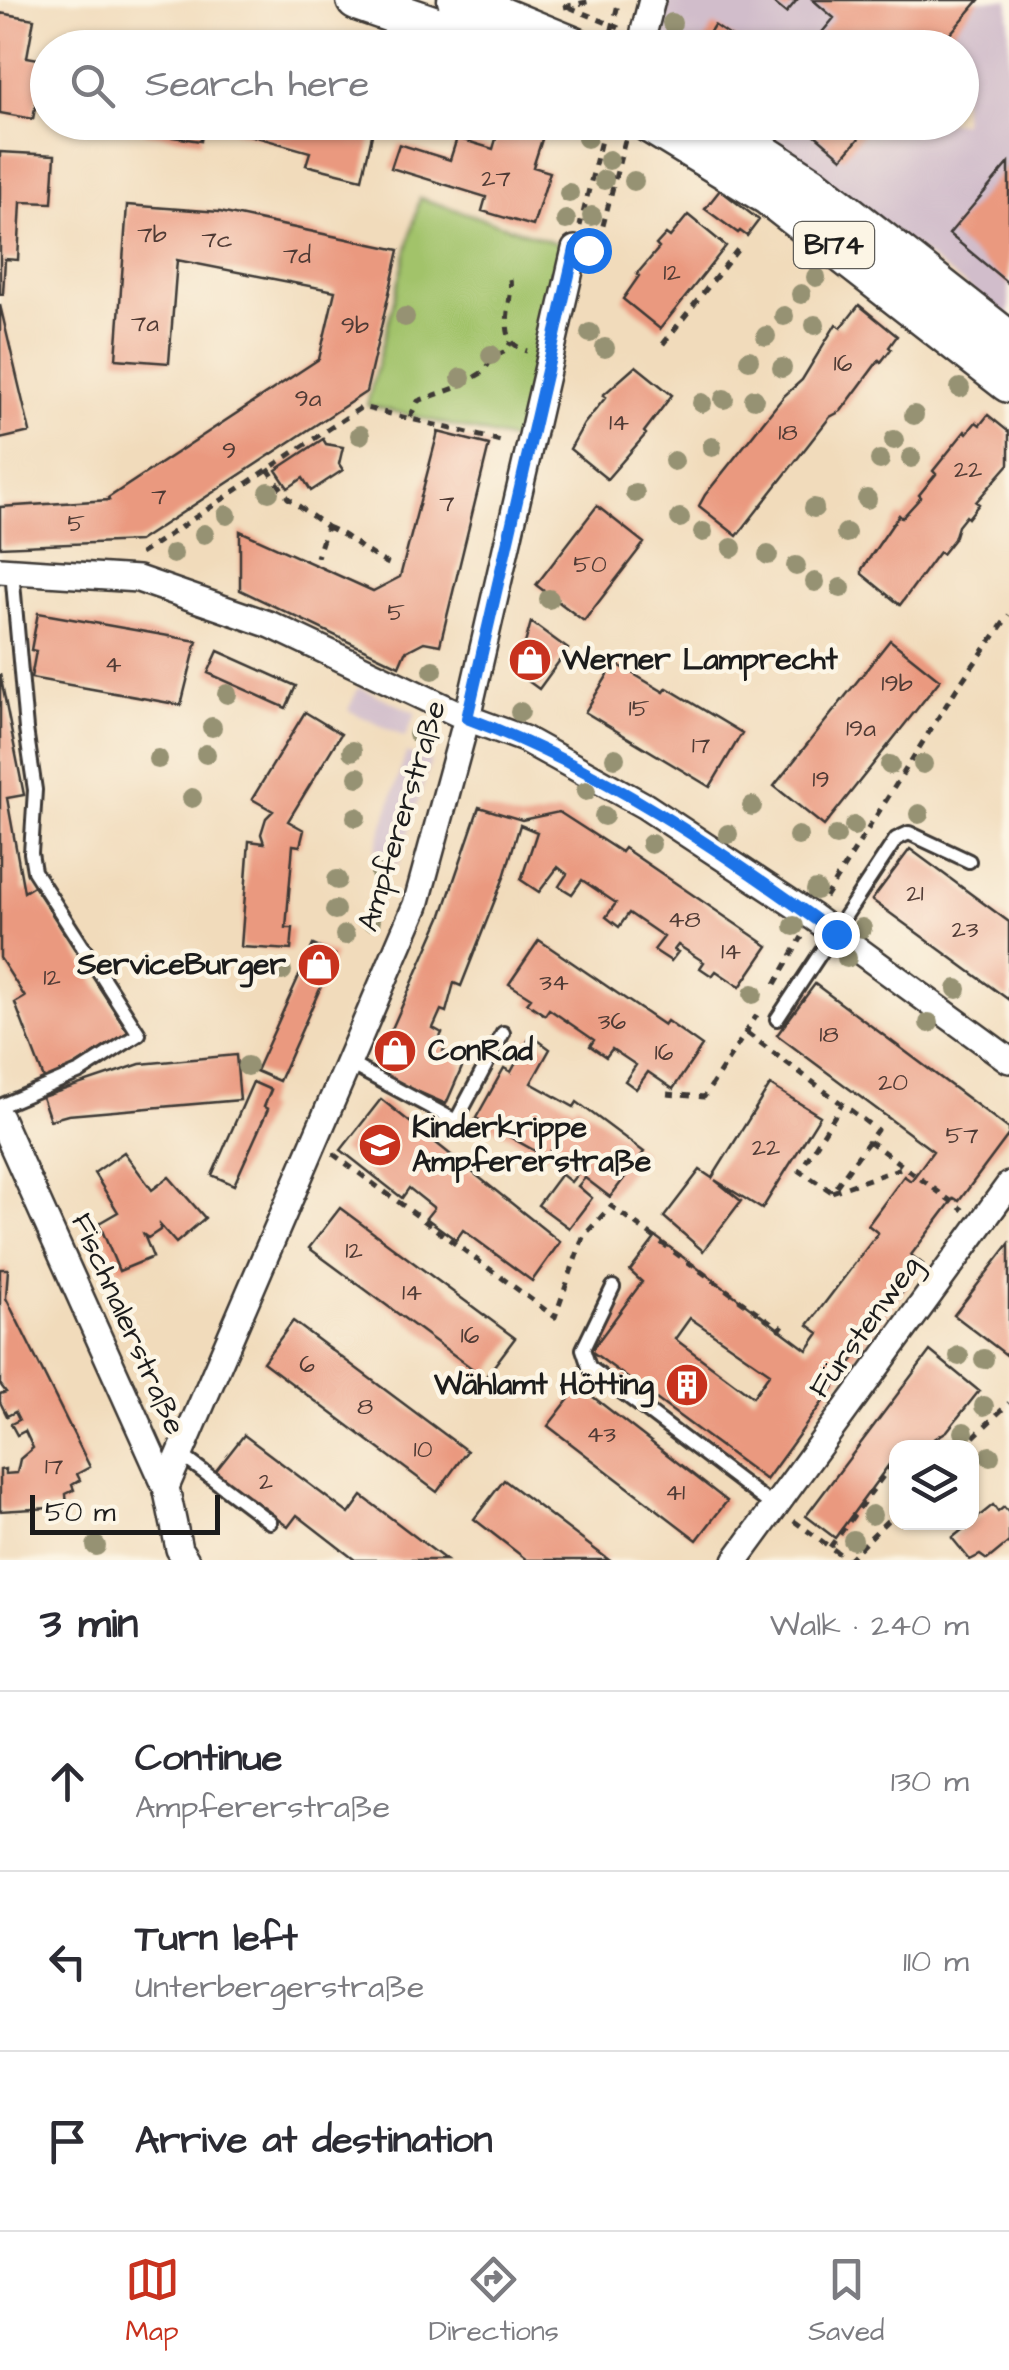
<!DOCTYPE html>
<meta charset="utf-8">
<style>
:root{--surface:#fff;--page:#f7f7f7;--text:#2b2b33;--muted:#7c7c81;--line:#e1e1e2;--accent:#c8321e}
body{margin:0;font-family:"Architects Daughter",sans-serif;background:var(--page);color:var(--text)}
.controls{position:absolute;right:30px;bottom:30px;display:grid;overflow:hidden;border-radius:20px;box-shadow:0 2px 8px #0004}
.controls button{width:90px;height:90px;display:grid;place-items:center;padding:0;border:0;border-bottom:2px solid var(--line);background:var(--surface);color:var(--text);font:50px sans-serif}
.scale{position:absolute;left:30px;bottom:25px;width:190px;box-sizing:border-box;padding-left:10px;border:5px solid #1c1c1c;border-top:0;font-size:28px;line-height:35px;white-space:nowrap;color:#1c1c1c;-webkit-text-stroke:8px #fcf5e5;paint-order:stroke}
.stop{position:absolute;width:30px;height:30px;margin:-22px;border:8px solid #1a73e8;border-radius:50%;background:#fff}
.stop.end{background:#1a73e8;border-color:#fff;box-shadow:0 2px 10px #0008}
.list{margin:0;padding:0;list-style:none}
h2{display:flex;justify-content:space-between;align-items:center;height:130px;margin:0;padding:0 40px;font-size:42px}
h2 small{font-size:32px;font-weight:400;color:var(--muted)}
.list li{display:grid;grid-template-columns:65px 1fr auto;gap:30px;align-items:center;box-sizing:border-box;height:180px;padding:0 40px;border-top:2px solid var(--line)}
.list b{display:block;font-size:38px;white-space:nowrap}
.list p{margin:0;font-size:32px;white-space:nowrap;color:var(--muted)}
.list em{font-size:32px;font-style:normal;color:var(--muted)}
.icon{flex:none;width:55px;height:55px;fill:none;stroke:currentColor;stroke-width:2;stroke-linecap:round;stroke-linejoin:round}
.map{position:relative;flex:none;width:1009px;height:1560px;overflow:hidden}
.search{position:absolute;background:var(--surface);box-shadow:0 2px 8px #0004;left:30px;right:30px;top:30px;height:110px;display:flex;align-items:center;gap:25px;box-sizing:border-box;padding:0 35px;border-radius:55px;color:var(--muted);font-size:38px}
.sheet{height:670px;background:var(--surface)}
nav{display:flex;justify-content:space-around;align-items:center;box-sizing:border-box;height:140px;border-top:2px solid var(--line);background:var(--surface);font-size:28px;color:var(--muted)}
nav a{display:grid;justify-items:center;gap:5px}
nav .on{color:var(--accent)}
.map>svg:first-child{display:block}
.industrial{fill:#d1bdcb}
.green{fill:#a2c36b;stroke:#5f7044;stroke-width:2.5}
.building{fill:#ea997f;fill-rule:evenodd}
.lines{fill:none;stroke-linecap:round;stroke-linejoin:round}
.lane-casing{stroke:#3c3934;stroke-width:18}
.street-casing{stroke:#3c3934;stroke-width:30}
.primary-casing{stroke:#3c3934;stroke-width:45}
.path{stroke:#3c3934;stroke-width:5;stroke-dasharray:8 8;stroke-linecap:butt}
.lane{stroke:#fff;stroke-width:12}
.street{stroke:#fff;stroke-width:25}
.primary{stroke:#fff;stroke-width:40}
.tree{fill:#969273}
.route{stroke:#1a73e8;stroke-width:12}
.labels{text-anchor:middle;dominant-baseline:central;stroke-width:9;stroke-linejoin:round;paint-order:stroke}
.number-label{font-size:25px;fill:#503b35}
.shield{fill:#fcf5e5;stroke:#5f5d58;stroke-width:2.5}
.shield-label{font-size:28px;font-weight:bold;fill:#1c1c1c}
.poi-label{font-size:30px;font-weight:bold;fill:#1c1c1c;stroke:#fcf5e5;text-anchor:start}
.street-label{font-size:30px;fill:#1c1c1c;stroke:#fcf5e5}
</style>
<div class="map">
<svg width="1009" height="1560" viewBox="0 0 1009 1560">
<rect width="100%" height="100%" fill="#fcf5e5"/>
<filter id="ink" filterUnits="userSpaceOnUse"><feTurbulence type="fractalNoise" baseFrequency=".01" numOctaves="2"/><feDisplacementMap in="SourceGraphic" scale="20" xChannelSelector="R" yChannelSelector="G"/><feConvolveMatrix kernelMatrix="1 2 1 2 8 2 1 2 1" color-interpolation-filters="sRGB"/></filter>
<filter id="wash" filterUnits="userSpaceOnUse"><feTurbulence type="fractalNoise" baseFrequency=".0048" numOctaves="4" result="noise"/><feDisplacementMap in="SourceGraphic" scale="40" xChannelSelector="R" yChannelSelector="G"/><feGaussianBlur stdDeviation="2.25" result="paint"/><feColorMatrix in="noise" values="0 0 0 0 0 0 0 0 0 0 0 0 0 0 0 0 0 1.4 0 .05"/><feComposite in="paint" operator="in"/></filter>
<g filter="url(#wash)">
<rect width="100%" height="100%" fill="#f1dbbb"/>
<path class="industrial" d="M667,0H1009V318L750,123L962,122V48L662,47L660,31Z
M359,687L416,713L405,737L348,710Z
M406,753L431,761L398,865L373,857Z"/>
<path class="green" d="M420,198L575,249L528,444L367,405Z"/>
<g id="blocks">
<path class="building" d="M770,0H797L786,13Z
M813,0H979L938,48H809L834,18Z
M0,13L34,19L27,57L44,60L33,119L0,113Z
M714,25L748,48H700Z
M157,37L199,43L198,48H155Z
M146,122H204L201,141L145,133Z
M222,122H375L362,179L306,165L310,152L221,127Z
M501,122H520L545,130L533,167L550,172L533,226L482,211L486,197L391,168L399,144L450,160L457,138L493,149Z
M766,122H794L786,135Z
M810,122H873L842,158L806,127Z
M0,152L55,155L52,203L21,202L18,260L5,259L3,294H0Z
M1009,163V284L949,234Z
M720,190L759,220L747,236L740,231L738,233L705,209Z
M127,205L220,212L399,250L366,392L139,541L0,547V507L109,500L108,498L319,359L335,291L177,260L169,363L116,359Z
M688,215L726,246L660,329L623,299L639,276L637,274L659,248L656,245L666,234L670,237Z
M0,305L30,432L0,439Z
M859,305L897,336L889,347L891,349L881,362L879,360L841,411L830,417L737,536L699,506L705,495L784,396L802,380L836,324L841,328Z
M636,366L672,395L644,432L646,434L607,479L570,449L584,424L606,397L603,395Z
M988,415L1009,432V464L976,502L979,504L968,518L966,516L958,526L954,539L942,554L939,552L900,605L862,574V569L899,515L902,518L921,497L919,495L936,474L933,471L965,431L967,433L976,422L980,425Z
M438,432L489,445L440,645L424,642L405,652L399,666L240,590V531L373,591L400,577Z
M323,439L326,444L343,447L339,464L343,470L311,491L303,478L288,488L276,470Z
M597,506L644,543L584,621L536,585Z
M38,613L197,641L181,705L31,678L36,651L31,650Z
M531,622L568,649L539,689L517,673Z
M890,640L940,680L824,826L774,786Z
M218,651L296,686L286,708L208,673Z
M615,663L664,692L667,688L742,733L710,787L585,712Z
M0,674L24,795L7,798L24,892L34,886L128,1032L46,1084L15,1003L25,997L0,958Z
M305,712L341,734L288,821L304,830L300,846L293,845L286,928H293L291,950L241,947L249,841L264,843L261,834L266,818L273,811L252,799Z
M479,807L522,820L559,812L621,852L624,848L768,946L740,987L716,971L712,976L700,968L704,962L678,945L674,950L678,952L671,961L654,950L664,937L629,913L619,927L606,917L616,903L582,880L572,894L559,886L567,874L558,867L539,892L521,880L537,832L520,825L504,877L461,986L454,983L446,1012L441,1010L433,1028L442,1033L438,1041L446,1044L443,1051L460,1058L458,1062L463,1065L446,1104L373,1072L442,915Z
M910,849L1009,922V1000L872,900Z
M539,940L664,1025L667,1021L702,1046L673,1089L648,1072L636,1089L625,1081L636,1065L612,1049L606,1057L590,1046L594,1040L549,1009L545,1015L527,1003L531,998L509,984Z
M313,945L335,955L279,1081L256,1071Z
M815,984L1009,1129V1134L959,1201L954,1198L911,1255L923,1264L766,1480L591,1351L642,1282L630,1271L656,1237L807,1350L819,1333L808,1325L878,1233L868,1225L904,1176L911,1181L933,1151L777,1035ZM690,1318L770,1373L753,1397L675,1339Z
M531,1035L550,1049L531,1083L574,1107L577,1102L644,1152L610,1197L585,1178L578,1186L592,1198L569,1228L538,1205L561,1174L571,1182L578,1173L550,1151L546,1157L476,1118L504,1068L511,1072Z
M236,1055L240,1100L68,1115L50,1120L42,1097L140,1064Z
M253,1082L271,1090L264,1107L268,1109L234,1185L212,1175Z
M770,1085L820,1116L762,1209L715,1180L741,1201L703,1251L664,1217L700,1170L712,1178Z
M381,1099L560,1242L532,1281L463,1230L456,1240L426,1218L434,1208L409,1188L402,1198L341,1150Z
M124,1152L152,1190L169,1177L205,1218L176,1243L160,1225V1230L148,1238L144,1235L153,1257L119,1271L99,1223L118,1212L94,1173Z
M340,1208L515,1338L485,1378L309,1248Z
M1009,1244V1357L954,1315Z
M0,1269H8L6,1298L90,1467L77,1474L80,1480L72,1485L74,1490L66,1494L67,1507L0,1511V1470L5,1469V1474L17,1473L20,1459L33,1448L25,1431L17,1435L11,1424L19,1420L15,1412L7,1416L0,1402V1394L6,1392L0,1384Z
M293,1321L467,1451L437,1492L263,1362Z
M930,1351L979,1391L947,1431L920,1448L904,1445L896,1448V1455L835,1538L806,1516Z
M579,1386L727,1501L697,1540L548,1426Z
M244,1435L349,1514L362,1496L446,1560H355L297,1515L288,1527L215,1472Z
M504,1480L580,1538L609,1560H527L523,1557L474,1519Z
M993,1505L998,1512L1004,1507L1009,1513V1542L987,1560L980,1555L970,1560L952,1538Z"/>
</g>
</g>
<g filter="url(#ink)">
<use href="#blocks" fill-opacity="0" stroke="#3c3934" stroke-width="2.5"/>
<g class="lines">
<g class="lane-casing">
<path id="lane" d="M777,1019L896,839L909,833L969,861
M348,1063L456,1121L503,1033
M0,1106L80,1072L139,1034L34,871L31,853L35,790L26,729L12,571
M613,1287L583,1349L589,1367L774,1507
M180,1454L270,1522"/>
</g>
<g class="street-casing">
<path id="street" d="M646,48L644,31L652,0
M0,570L138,579L271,625L467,718L524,739L645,806L813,917L1009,1060
M0,1118L166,1487L179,1549L186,1560
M166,1487L416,905L467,718L575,249
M736,1560L1009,1185"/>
</g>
<g class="primary-casing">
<path id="primary" d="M357,0L496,48
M458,0L575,48
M649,122L769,195L1009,382
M712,122L812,187L1009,342"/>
</g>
<path class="path" d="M564,7L595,0
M569,7L619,28
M608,46L619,0
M578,122L601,140L580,226
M599,241L625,140
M510,279C514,303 493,342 527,351
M663,344L742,244
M410,417L418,401L458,387L483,372L493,357L506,351L511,342
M268,469L288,498L327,527L317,557
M327,527C351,536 365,554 389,564
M140,554L362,407L505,442
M825,897L957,688L1009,615
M775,984L802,937
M747,1033L877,1130L832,1192L800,1171L842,1104
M667,1094L704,1097L757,1015
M869,1141L963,1210
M333,1154L555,1317L583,1237L611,1206L780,1329L786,1321
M832,1192L904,1167
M962,1448L1009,1403
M794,1521L848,1560
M830,1547L896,1459
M848,1560L896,1512"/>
<use href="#lane" class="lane"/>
<use href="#street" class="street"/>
<use href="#primary" class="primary"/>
</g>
<g class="tree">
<circle cx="672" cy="23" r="10"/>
<circle cx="587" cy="138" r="10"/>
<circle cx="609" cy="160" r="10"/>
<circle cx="604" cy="180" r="10"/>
<circle cx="634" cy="181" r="10"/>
<circle cx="569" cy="193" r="10"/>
<circle cx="592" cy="216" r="10"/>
<circle cx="566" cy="220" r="10"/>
<circle cx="816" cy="277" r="10"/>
<circle cx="801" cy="294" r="10"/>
<circle cx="784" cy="316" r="10"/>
<circle cx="405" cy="317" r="10"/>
<circle cx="815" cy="325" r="10"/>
<circle cx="590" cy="333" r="10"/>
<circle cx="766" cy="336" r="10"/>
<circle cx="605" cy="348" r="10"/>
<circle cx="491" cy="355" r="10"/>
<circle cx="749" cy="360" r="10"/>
<circle cx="782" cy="368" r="10"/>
<circle cx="461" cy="378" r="10"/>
<circle cx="960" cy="388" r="10"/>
<circle cx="724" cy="399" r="10"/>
<circle cx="754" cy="399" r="10"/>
<circle cx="702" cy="403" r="10"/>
<circle cx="914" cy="415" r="10"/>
<circle cx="360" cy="435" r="10"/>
<circle cx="894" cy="440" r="10"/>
<circle cx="712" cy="447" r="10"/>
<circle cx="911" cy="458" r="10"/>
<circle cx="880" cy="460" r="10"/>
<circle cx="674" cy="461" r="10"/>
<circle cx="269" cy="492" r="10"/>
<circle cx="635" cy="493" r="10"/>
<circle cx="867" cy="499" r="10"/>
<circle cx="814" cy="508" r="10"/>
<circle cx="227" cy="515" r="10"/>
<circle cx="680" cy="518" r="10"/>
<circle cx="703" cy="532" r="10"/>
<circle cx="846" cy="533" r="10"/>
<circle cx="204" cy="534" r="10"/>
<circle cx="732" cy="548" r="10"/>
<circle cx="173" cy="554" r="10"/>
<circle cx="768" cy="555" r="10"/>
<circle cx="796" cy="566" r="10"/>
<circle cx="815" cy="582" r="10"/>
<circle cx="841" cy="588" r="10"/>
<circle cx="549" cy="599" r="10"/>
<circle cx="433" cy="670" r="10"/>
<circle cx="227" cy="694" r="10"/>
<circle cx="520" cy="712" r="10"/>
<circle cx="212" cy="727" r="10"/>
<circle cx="418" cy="734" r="10"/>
<circle cx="352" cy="751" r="10"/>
<circle cx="206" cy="754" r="10"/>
<circle cx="615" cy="758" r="10"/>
<circle cx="158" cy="759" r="10"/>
<circle cx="923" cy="764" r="10"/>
<circle cx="890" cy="765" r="10"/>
<circle cx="358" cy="777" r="10"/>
<circle cx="586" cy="791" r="10"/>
<circle cx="192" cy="798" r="10"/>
<circle cx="752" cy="806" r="10"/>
<circle cx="919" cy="814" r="10"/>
<circle cx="604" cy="816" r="10"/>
<circle cx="356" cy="817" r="10"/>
<circle cx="854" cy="826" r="10"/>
<circle cx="728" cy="834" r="10"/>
<circle cx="798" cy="836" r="10"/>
<circle cx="836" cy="836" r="10"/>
<circle cx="651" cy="844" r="10"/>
<circle cx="380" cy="874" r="10"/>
<circle cx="337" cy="880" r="10"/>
<circle cx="816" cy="890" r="10"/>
<circle cx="335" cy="910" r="10"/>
<circle cx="371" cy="921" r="10"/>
<circle cx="794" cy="926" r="10"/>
<circle cx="862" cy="928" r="10"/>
<circle cx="345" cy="935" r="10"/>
<circle cx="847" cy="958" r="10"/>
<circle cx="282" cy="971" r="10"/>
<circle cx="957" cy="989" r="10"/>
<circle cx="753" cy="994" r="10"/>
<circle cx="929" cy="1023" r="10"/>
<circle cx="247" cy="1066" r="10"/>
<circle cx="959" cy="1356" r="10"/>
<circle cx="984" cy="1359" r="10"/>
<circle cx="984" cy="1406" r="10"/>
<circle cx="964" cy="1432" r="10"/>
<circle cx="990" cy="1456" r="10"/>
<circle cx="872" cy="1515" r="10"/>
<circle cx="853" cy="1540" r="10"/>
<circle cx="96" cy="1546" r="10"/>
</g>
</g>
<g class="lines" filter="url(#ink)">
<path class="route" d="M588,250L575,249L467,718C598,766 723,852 836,934"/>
</g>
<defs>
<g id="shop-disc" transform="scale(2.25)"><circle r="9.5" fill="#c8321e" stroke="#fcf5e5"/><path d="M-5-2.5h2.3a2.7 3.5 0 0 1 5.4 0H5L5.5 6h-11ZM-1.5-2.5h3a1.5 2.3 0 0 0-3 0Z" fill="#fff"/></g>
<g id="school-disc" transform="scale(2.25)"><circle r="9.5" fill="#c8321e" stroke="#fcf5e5"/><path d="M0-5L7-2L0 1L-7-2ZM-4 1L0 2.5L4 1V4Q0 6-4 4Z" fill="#fff"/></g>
<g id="building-disc" transform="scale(2.25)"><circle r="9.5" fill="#c8321e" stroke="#fcf5e5"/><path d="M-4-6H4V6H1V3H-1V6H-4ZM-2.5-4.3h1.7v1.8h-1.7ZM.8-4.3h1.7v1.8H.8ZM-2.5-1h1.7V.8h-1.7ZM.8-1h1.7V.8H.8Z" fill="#fff"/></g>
</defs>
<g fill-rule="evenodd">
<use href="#shop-disc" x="530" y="660"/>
<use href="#shop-disc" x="319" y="965"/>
<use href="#shop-disc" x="395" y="1051"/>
<use href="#school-disc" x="380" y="1145"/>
<use href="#building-disc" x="687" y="1385"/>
</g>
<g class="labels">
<g class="number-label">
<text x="496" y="178">27</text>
<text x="152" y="234">7b</text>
<text x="217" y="239">7c</text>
<text x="297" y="255">7d</text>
<text x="672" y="272">12</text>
<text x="145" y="323">7a</text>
<text x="355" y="325">9b</text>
<text x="843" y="363">16</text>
<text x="308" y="398">9a</text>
<text x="619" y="422">14</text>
<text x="788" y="432">18</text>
<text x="229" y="450">9</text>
<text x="968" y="469">22</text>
<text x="159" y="496">7</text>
<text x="447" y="503">7</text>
<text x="76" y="523">5</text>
<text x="590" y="564">50</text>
<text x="396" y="612">5</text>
<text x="113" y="664">4</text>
<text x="897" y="683">19b</text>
<text x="639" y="708">15</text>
<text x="861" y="728">19a</text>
<text x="701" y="745">17</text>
<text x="821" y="779">19</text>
<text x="915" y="893">21</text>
<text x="684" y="919">48</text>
<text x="965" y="929">23</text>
<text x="731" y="951">14</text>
<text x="52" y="977">12</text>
<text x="554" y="982">34</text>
<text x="612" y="1021">36</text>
<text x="829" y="1034">18</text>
<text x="664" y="1052">16</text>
<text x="893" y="1082">20</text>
<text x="962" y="1135">57</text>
<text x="766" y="1147">22</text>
<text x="354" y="1250">12</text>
<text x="412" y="1292">14</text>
<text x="470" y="1335">16</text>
<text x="307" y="1364">6</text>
<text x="365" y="1406">8</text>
<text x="601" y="1434">43</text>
<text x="423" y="1449">10</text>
<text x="54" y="1466">17</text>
<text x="266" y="1481">2</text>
<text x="675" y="1492">41</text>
</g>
<rect class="shield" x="794" y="222" width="80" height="46" rx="8"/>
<g class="shield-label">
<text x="834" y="245">B174</text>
</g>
<g class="poi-label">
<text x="562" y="660">Werner Lamprecht</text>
<text x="286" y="965" text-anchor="end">ServiceBurger</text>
<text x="428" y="1051">ConRad</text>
<text x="412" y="1128">Kinderkrippe<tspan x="412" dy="34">Ampfererstraße</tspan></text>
<text x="654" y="1385" text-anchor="end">Wählamt Hötting</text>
</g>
<g class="street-label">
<text transform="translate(402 816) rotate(-73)">Ampfererstraße</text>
<text transform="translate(128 1324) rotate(66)">Fischnalerstraße</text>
<text transform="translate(865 1327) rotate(-54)">Fürstenweg</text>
</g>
</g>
</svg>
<div class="controls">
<button><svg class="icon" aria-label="layers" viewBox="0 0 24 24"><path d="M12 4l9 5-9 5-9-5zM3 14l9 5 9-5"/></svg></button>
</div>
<div class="scale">50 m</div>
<div class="stop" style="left:588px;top:250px"></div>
<div class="stop end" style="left:836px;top:934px"></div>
<div class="search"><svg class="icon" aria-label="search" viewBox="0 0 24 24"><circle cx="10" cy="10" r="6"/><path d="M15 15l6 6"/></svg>Search here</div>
</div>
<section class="sheet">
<h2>3 min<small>Walk · 240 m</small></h2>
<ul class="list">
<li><svg class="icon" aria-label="ahead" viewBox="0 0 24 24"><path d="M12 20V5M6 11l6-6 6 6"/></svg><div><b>Continue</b><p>Ampfererstraße</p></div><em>130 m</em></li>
<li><svg class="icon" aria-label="left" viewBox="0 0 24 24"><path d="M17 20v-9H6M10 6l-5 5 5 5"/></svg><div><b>Turn left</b><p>Unterbergerstraße</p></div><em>110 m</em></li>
<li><svg class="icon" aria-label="arrive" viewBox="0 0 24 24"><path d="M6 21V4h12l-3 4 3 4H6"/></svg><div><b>Arrive at destination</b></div></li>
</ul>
</section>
<nav>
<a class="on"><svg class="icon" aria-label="map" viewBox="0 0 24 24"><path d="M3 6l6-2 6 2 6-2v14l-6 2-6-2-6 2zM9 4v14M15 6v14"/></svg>Map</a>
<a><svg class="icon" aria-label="directions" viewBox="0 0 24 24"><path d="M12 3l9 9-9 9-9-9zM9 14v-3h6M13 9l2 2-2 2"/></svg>Directions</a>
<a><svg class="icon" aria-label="saved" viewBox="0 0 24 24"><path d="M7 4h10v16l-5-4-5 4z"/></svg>Saved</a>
</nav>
